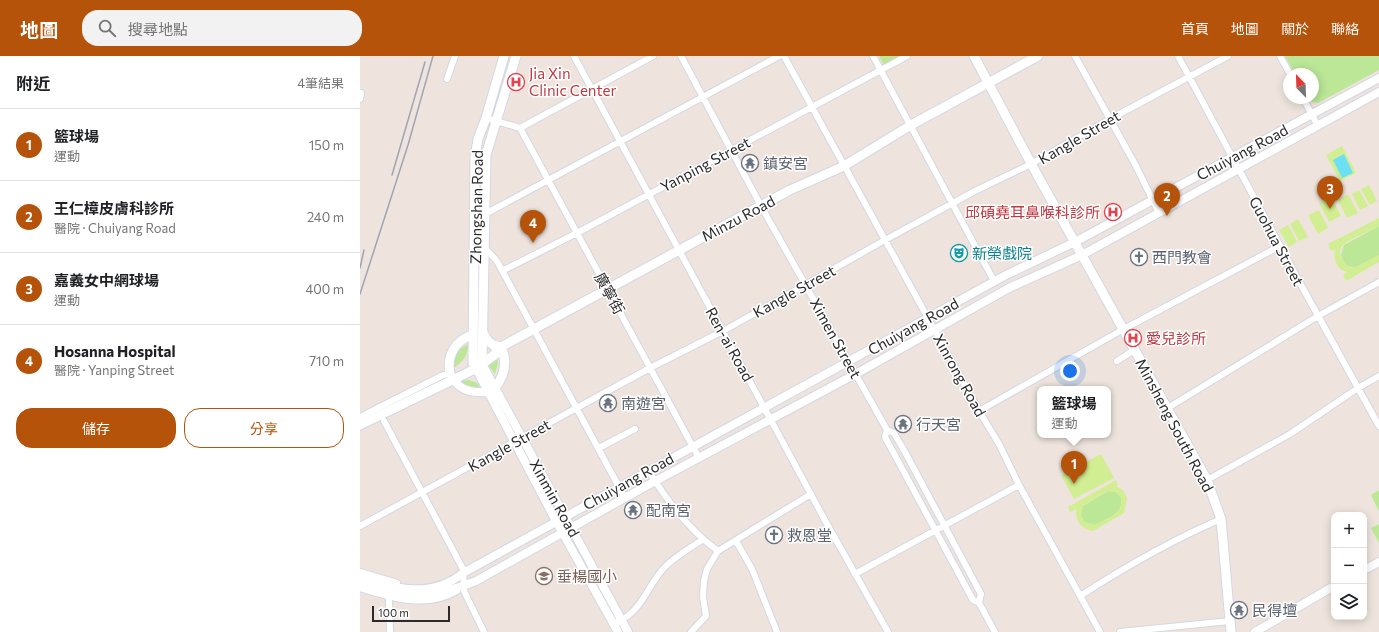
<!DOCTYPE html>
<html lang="zh-TW">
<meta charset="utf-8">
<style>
:root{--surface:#fff;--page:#f2f2f2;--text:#202124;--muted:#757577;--line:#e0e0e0;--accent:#b45309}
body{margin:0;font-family:Commissioner,"Noto Sans TC",sans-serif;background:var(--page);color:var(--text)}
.controls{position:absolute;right:12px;bottom:12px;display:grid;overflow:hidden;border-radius:8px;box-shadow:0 2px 10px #0003}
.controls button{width:36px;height:36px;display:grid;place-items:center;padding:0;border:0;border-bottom:1px solid var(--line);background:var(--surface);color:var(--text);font:20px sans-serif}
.compass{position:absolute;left:923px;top:12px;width:36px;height:36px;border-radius:50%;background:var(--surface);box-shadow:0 2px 10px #0003;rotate:337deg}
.scale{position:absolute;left:12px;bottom:10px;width:78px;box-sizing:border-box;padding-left:4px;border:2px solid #2b2b2b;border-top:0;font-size:11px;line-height:14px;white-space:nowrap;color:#2b2b2b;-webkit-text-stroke:3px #fff;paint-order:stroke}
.you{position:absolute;left:710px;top:315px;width:14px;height:14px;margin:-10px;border:3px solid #fff;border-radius:50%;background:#1a73e8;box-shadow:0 0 0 6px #1a73e833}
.badge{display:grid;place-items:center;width:26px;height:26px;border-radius:50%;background:var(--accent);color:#fff;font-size:13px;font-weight:700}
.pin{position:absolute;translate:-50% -33px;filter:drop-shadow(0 1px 2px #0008)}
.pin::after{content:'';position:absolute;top:21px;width:14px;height:12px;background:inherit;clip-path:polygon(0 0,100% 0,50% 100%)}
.popup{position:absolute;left:677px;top:330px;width:74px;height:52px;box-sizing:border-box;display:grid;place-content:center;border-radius:8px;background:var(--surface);filter:drop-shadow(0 1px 3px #0005);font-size:13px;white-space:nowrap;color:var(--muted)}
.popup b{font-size:15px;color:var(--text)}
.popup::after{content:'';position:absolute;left:50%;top:100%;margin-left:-8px;border:8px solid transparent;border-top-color:var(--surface)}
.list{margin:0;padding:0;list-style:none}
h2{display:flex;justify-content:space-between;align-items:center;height:52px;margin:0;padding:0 16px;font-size:17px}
h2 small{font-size:13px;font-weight:400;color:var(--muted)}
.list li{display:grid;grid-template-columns:26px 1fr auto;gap:12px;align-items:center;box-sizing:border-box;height:72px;padding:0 16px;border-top:1px solid var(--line)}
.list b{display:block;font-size:15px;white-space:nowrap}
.list p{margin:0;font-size:13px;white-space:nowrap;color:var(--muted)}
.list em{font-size:13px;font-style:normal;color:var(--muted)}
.actions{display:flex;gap:8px;padding:12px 16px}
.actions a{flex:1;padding:9px 0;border:1px solid var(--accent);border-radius:16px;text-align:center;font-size:14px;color:var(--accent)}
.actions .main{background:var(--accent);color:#fff}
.icon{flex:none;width:22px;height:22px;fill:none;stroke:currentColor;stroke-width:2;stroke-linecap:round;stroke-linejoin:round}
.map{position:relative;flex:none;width:1019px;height:576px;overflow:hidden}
header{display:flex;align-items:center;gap:24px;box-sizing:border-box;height:56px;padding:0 20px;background:var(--accent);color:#fff}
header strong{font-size:19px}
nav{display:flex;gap:22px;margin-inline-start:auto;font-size:14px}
.search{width:280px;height:36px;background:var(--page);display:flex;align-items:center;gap:10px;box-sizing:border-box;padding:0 14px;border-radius:16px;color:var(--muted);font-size:15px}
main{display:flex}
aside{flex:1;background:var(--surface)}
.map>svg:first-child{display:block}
.green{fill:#bbe797}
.pitch{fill:#d2ee92;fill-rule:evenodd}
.water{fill:#6bdff4}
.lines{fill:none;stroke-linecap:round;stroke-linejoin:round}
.minor-casing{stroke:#d2d7e4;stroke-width:8}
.tertiary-casing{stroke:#d2d7e4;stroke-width:10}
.secondary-casing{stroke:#d2d7e4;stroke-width:11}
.minor{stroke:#fff;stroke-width:6}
.tertiary{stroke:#fff;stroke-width:8}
.secondary{stroke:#fff;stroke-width:9}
.rail{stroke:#9fa5b6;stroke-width:1.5}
.labels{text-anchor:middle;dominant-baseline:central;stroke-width:3;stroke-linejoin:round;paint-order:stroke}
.health-label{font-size:15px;fill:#be3a42;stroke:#fff;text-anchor:start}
.street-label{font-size:15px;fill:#2b2b2b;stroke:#fff}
.worship-label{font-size:15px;fill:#5b616d;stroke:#fff;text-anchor:start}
.culture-label{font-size:15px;fill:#0d838f;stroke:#fff;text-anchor:start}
.education-label{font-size:15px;fill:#785e54;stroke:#fff;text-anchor:start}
</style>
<header>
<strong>地圖</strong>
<div class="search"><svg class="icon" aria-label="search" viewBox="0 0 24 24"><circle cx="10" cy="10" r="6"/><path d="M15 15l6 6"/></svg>搜尋地點</div>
<nav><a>首頁</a><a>地圖</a><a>關於</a><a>聯絡</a></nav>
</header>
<main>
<aside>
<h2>附近<small>4筆結果</small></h2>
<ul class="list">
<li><span class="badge">1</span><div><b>籃球場</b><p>運動</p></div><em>150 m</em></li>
<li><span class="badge">2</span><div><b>王仁樟皮膚科診所</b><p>醫院 · Chuiyang Road</p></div><em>240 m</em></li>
<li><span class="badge">3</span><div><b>嘉義女中網球場</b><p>運動</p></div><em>400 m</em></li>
<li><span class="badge">4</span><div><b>Hosanna Hospital</b><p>醫院 · Yanping Street</p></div><em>710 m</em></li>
</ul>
<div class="actions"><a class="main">儲存</a><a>分享</a></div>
</aside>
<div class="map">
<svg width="1019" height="576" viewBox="0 0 1019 576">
<rect width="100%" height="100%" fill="#eee4dd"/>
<path class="green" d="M519,0H540L524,9Z
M925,0H1019V14L958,47L949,45L948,42H953V18H935Z
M1019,170V199L996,211C987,212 983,207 981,199L984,189Z
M108,288C108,300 103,305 94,312L92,304L97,295Z
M137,302L138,307L135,318L129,310L130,306Z
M109,324L117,327L121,333L107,330L100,325Z
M1019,434V455L1011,439Z
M748,435L756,436L761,441C765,458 747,462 735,469L724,466L721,459L723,450Z
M1019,468V487L1011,472Z"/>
<path class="pitch" d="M982,90L996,117L980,125L966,99Z
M1009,129L1017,145L1010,149L1001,133Z
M999,134L1008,150L1000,154L992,138Z
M988,138L998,157L987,162L978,144Z
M971,140L981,160L969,166L959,147Z
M959,154L968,172L958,178L948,159Z
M1019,162V170C1008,176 994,181 984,188C975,196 983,208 991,212L996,211L1019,199V206L986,225L983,219L987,216C976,213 973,203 975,193L971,195L968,188Z
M938,163L948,181L939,185L930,168Z
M928,169L937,186L929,191L919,174Z
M741,398L754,422L714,443L701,419Z
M756,424L758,429L756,430L763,434L767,442L764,457L733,475C721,472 715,466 716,453L710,456L708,451ZM747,435L756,436L761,441C765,458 747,462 735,469L724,466L721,459L723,450Z"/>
<path class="water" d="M984,98L993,117L982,122L973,104Z"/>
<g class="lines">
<g class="minor-casing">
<path id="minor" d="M214,0L467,468L528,576
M321,0L401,150L527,374L534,377L545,396L621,538L619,547
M424,0L619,355L639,388L659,429L740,576
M513,0L634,225
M715,0L776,110L799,157
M818,0L940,227L1019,370
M920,0L930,18
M87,23L95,0
M943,42L958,70
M0,43L1,37
M126,62L160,72
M160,72L339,402
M160,72L293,0
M115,157L125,158L419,0
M125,192L137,205L265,442
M142,215L217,177L547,0
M757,305L774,294
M806,353L958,260L1019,226
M619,355L762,274L920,190
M0,361L81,320L90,317
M24,365L103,513L104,535L124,576
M527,374L525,381L613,544L619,547L635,576
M239,392L275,373
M288,414C307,445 329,474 358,495
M847,424L930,378L998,332L1019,320
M0,470L290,312L363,275L525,184L615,135L671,108L750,63L868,0
M376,485L392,513L417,576
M0,516L37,527
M495,518L659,429
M0,532C31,542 67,553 97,535
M720,540C765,511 812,484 861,463
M29,544L30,576
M258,566C283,554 287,530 304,512C314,501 330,492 342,484
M331,576L346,560L343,541L344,525L347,513L358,495L451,438
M760,576L870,565"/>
</g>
<g class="tertiary-casing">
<path id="tertiary" d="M113,307L196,465L258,576
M122,308L268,576
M93,323C101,335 113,337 127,336
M1004,514L1019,506
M0,521C35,533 71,543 103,517L646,219L715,186L1019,22
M0,527C52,541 65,545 116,525L288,429L501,315L649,232L722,199L1019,36
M895,576L974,530"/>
</g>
<g class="secondary-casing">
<path id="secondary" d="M614,0L674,113L847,424L861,463L871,576
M123,276C127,285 131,290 141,291L136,294
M113,307L115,101L118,83L126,62L144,0
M122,308L126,99L156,0
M90,317C86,300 96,284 112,279
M135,332C145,319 148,306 141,291
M0,369L115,313L137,297L141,291L430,134L484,110L551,69L678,0"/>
</g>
<use href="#minor" class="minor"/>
<use href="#tertiary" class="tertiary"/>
<use href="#secondary" class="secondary"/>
<path class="rail" d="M32,119L65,6
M0,212L4,194
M0,238L48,89L73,0"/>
</g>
<defs>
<g id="hospital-ring" transform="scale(0.9)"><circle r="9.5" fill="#fff" stroke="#e0444e" stroke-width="1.5"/><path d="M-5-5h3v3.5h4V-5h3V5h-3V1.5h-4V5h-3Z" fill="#e0444e"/></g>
<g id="temple-ring" transform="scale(0.9)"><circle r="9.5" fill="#fff" stroke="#6b7280" stroke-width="1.5"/><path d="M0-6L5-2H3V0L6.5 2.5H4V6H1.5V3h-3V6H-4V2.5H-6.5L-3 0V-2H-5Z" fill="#6b7280"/></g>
<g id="theatre-ring" transform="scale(0.9)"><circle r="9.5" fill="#fff" stroke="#0f9aa8" stroke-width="1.5"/><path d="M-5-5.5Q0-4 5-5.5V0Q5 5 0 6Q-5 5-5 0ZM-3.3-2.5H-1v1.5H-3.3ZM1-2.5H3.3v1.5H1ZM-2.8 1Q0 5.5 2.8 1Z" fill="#0f9aa8"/></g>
<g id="church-ring" transform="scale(0.9)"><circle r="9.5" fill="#fff" stroke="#6b7280" stroke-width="1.5"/><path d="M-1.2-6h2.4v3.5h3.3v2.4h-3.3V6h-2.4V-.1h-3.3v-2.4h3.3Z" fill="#6b7280"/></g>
<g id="school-ring" transform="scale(0.9)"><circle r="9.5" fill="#fff" stroke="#8d6e63" stroke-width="1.5"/><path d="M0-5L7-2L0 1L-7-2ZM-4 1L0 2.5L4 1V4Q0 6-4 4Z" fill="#8d6e63"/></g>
</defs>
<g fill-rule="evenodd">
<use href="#hospital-ring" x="156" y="26"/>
<use href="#temple-ring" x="390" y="107"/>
<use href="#hospital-ring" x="753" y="156"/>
<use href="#theatre-ring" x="599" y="197"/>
<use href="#church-ring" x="779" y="201"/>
<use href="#hospital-ring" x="773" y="282"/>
<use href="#temple-ring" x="248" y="347"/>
<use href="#temple-ring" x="543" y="368"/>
<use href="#temple-ring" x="273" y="454"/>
<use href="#church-ring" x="414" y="479"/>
<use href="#school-ring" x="184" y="520"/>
<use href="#temple-ring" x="879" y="554"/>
</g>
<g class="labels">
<g class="health-label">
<text x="169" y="17">Jia Xin<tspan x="169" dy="17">Clinic Center</tspan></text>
<text x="740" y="156" text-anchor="end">邱碩堯耳鼻喉科診所</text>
<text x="786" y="282">愛兒診所</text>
</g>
<g class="street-label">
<text transform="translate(719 81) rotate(-30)">Kangle Street</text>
<text transform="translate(882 96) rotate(-28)">Chuiyang Road</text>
<text transform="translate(345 108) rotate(-28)">Yanping Street</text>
<text transform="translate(116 151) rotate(-89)">Zhongshan Road</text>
<text transform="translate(378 162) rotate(-28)">Minzu Road</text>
<text transform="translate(917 185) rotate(62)">Guohua Street</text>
<text transform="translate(434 235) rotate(-29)">Kangle Street</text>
<text transform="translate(250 237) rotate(61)">廣寧街</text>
<text transform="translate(553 270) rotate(-29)">Chuiyang Road</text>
<text transform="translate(476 282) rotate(61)">Ximen Street</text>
<text transform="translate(370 288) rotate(61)">Ren-ai Road</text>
<text transform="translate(600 319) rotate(61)">Xinrong Road</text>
<text transform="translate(815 369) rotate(62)">Minsheng South Road</text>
<text transform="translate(149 389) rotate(-29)">Kangle Street</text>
<text transform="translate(268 425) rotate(-29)">Chuiyang Road</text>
<text transform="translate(195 442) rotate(61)">Xinmin Road</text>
</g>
<g class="worship-label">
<text x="403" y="107">鎮安宮</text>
<text x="792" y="201">西門教會</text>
<text x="261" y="347">南遊宮</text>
<text x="556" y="368">行天宮</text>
<text x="286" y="454">配南宮</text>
<text x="427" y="479">救恩堂</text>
<text x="892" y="554">民得壇</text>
</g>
<g class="culture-label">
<text x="612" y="197">新榮戲院</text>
</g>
<g class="education-label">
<text x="197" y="520">垂楊國小</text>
</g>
</g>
</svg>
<div class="controls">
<button>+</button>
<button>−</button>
<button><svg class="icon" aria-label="layers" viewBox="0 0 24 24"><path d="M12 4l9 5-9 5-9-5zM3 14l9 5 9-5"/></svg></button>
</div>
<svg class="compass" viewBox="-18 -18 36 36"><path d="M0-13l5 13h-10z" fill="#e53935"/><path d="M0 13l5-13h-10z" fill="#757577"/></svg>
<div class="scale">100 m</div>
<div class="you"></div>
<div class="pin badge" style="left:714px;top:428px">1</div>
<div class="popup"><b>籃球場</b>運動</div>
<div class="pin badge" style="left:807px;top:160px">2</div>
<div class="pin badge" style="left:970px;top:153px">3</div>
<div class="pin badge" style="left:173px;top:187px">4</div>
</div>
</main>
